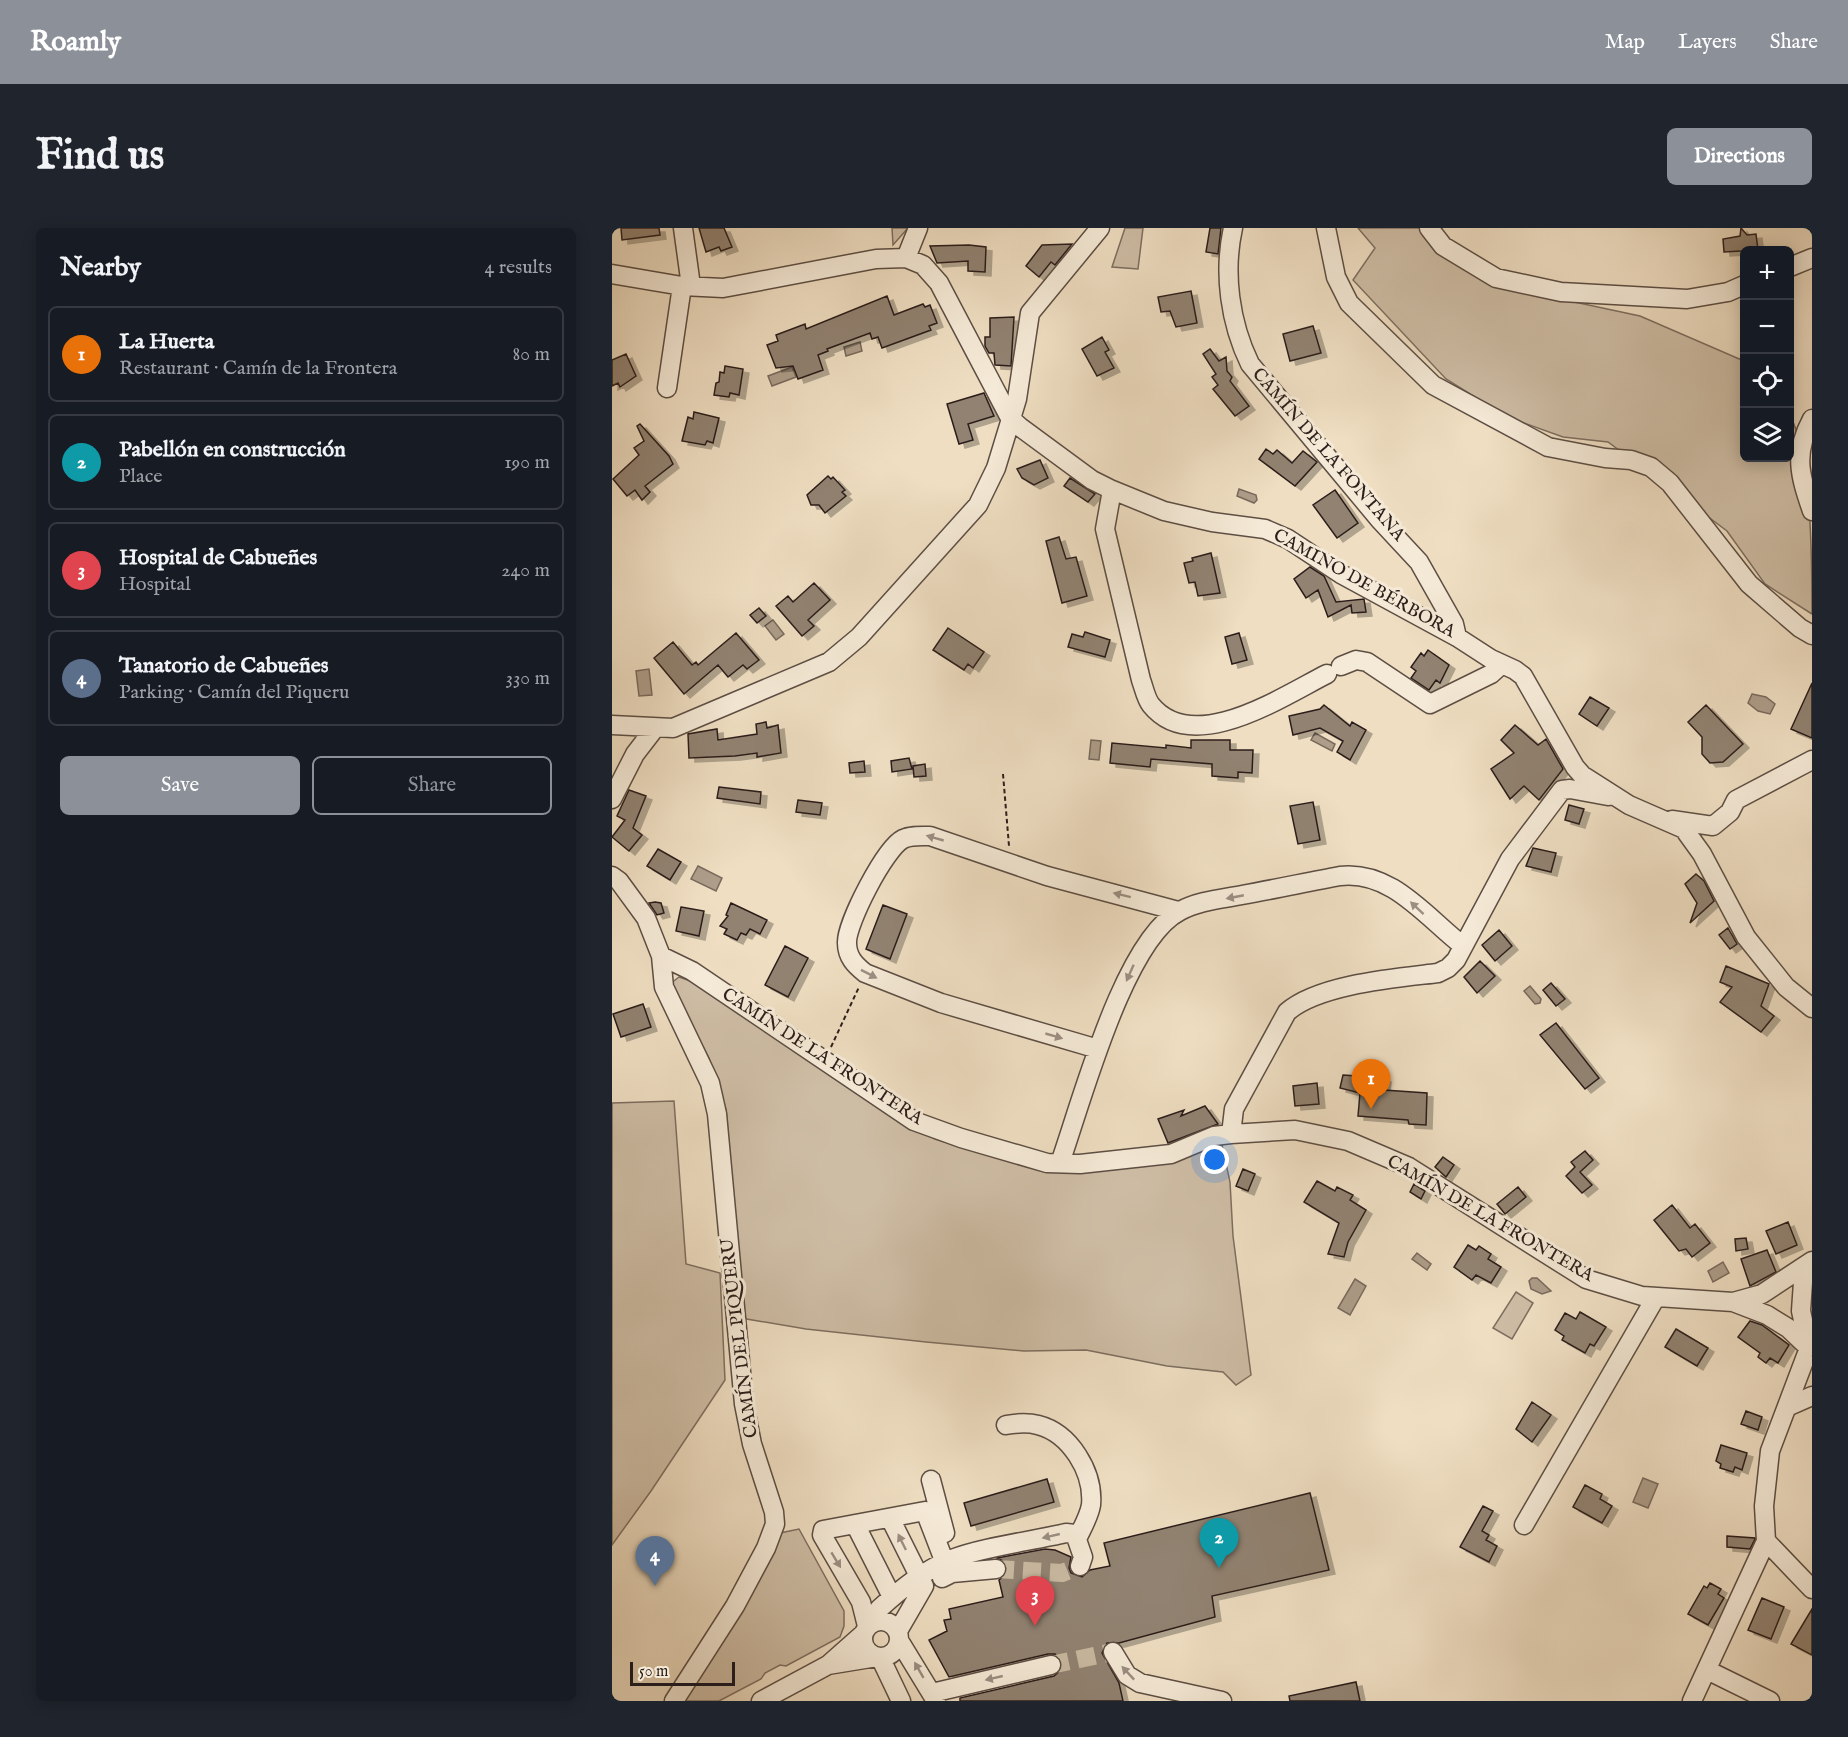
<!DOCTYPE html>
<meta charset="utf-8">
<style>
:root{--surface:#171b24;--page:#20242c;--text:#f1f3f6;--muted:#9ea1a6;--line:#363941;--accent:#8c9099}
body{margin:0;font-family:"IM FELL English",serif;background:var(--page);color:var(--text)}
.controls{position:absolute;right:18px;top:18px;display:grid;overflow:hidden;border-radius:9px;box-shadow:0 3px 15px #0003}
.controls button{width:54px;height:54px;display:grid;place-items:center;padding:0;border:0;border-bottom:2px solid var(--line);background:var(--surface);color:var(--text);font:30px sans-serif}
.scale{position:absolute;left:18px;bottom:15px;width:105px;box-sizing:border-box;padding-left:6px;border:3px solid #2c1e1a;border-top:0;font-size:16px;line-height:21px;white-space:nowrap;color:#2c1e1a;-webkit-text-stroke:4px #f5ead7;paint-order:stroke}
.you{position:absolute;left:603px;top:932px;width:21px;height:21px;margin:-15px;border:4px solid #fff;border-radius:50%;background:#1a73e8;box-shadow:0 0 0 9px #1a73e833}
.badge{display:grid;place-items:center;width:39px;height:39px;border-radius:50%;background:var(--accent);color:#fff;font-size:20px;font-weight:700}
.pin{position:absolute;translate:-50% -50px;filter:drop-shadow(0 2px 3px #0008)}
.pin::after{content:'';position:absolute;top:32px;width:21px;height:18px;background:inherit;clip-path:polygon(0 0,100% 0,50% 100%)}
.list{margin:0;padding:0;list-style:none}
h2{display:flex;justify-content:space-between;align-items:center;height:78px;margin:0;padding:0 24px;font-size:26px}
h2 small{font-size:20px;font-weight:400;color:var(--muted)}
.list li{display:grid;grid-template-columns:39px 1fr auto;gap:18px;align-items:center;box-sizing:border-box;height:96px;margin:0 12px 12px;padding:0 12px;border:2px solid var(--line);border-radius:9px}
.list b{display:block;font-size:22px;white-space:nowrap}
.list p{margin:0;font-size:20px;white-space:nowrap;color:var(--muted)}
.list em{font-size:20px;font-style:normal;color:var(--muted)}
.actions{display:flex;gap:12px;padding:18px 24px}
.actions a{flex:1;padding:14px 0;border:2px solid var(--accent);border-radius:9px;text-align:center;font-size:21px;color:var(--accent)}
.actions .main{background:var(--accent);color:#fff}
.icon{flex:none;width:33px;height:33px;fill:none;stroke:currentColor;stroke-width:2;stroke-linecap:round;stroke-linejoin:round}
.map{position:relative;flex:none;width:1200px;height:1473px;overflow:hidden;border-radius:9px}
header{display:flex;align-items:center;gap:36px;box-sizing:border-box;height:84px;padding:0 30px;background:var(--accent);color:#fff}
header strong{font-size:28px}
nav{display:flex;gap:33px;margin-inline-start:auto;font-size:21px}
.intro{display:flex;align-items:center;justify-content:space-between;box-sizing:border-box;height:144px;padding:0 36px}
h1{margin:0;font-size:42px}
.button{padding:15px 27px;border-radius:9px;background:var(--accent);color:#fff;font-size:21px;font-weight:700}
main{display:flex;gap:36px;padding:0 36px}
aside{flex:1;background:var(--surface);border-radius:9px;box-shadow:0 3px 15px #0003}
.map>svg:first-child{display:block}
.green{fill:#cebda5;stroke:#7d6e60;stroke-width:1.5}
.water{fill:#ad9d89;stroke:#796a5d;stroke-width:1.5}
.building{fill:#918271;stroke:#2c1e1a;stroke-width:1.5;filter:url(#shadow)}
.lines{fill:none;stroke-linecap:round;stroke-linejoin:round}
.minor-tunnel{stroke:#c8b8a0;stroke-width:18;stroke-dasharray:18 9;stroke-linecap:butt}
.minor-casing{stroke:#5d4e44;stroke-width:21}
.path{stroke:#2c1e1a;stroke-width:2;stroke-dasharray:4.5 3;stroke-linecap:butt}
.minor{stroke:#f5ead7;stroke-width:18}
.oneway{fill:#9b8e82}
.labels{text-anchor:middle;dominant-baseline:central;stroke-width:6;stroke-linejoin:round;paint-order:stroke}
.street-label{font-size:18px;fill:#2c1e1a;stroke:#f5ead7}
</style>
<header>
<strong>Roamly</strong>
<nav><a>Map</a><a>Layers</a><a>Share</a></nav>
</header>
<div class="intro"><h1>Find us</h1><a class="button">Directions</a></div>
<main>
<aside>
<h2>Nearby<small>4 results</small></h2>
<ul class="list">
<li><span class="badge" style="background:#e8710a">1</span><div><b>La Huerta</b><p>Restaurant · Camín de la Frontera</p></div><em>80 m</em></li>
<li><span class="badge" style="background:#0f9aa8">2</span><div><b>Pabellón en construcción</b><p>Place</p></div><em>190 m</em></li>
<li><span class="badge" style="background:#e0444e">3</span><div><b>Hospital de Cabueñes</b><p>Hospital</p></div><em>240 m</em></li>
<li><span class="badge" style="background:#5c6f8a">4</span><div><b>Tanatorio de Cabueñes</b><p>Parking · Camín del Piqueru</p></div><em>330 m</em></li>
</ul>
<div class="actions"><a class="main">Save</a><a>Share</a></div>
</aside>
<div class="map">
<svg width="1200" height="1473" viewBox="0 0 1200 1473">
<defs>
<filter id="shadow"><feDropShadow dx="6" dy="4" stdDeviation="0" flood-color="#0004"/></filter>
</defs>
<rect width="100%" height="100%" fill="#efdec2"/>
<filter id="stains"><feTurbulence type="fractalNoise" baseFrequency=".00333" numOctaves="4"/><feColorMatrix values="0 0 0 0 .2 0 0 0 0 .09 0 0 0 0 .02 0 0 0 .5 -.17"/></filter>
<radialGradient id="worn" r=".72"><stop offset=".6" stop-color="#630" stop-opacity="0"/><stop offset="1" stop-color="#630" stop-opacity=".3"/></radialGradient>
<path class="green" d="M280,0H296L281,17Z
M513,0H531L526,41L500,39Z
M746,0H811L883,57L1028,88L1132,133V230H1178V188C1200,226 1200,337 1200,386L1153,356L1115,303L996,214L951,209L895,189L834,151L741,52L763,20Z
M67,749L84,755L267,878L323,911L421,939L609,912L618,954L621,1008L639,1147L624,1157L611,1144L555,1138L474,1122L412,1123L314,1114L194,1101L129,1090L128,1044L114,882L97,830L58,756Z
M62,873L74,1036L108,1045L113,1152L39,1263L0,1317V875Z
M904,1064L921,1075L900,1111L881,1100Z
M187,1301L232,1383V1398L228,1409L174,1438L168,1437L153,1445L149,1451L107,1473H71L168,1305Z"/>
<path class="water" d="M248,114L250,123L234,128L232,119Z
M180,139L184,149L160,158L156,148Z
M627,261L644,267L645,272L642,275L625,268Z
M161,392L172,406L164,412L153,398Z
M37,441L40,467L27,468L24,443Z
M1140,466L1154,469L1163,476L1158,486L1146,483L1136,475Z
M703,505L723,516L720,523L699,512Z
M479,512L489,513L487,532L477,531Z
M86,638L110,650L104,663L79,651Z
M918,758L929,771L928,775L923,776L912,763Z
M805,1025L819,1036L815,1042L800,1031Z
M1111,1034L1117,1045L1101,1054L1096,1043Z
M920,1050H925L939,1063L930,1066L919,1061L917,1053Z
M743,1051L754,1058L738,1087L726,1080Z
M1031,1250L1046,1256L1036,1280L1021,1274Z"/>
<path class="building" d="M9,0H47L48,7L10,12Z
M87,0H112L120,19L109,23L107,19L94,24Z
M598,0H609L606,26L594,24Z
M1129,0L1135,7L1144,6L1146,22L1112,24L1111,11L1128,8Z
M460,16L443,37L439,34L427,49L414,38L430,17Z
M357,17L374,19L373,44L356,43V33L325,35L318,18Z
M579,63L585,95L564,99L558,83L549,84L546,69Z
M275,68L282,87L311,76L313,79L318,77L325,95L317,98L319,102L270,120L266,109L260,111L258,105L215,121L216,123L206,127L211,142L186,151L181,138L164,140L155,117L166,113L164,107L193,96L194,101Z
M402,89L399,138L383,137L382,125H377L373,118V109H378V90Z
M701,98L709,125L678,133L671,106Z
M490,109L497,122L493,124L502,140L485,148L470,121Z
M598,121L607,133L614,129L615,143L620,149L618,153L637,178L623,188L601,161L606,157L600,149L604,146L591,126Z
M14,126L24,148L8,159L6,155L0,158V132Z
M113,138L131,141L127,167L118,165L117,169L102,167L104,155L107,154L108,144L112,145Z
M372,165L382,188L356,196L361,212L347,216L335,176Z
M82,184L107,190L101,215L95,213L93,217L70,213L76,189L81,191Z
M28,196L57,228L61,236L33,258L38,264L30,272L23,262L15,268L1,251L27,227L22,220L32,213L25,198Z
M654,221L661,226L665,222L680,235L691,223L705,234L683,258L647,231Z
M428,232L436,250L422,257L410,250L405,241Z
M216,248L219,251L221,249L233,262L230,264L234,268L213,285L207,277H199L195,267Z
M458,250L483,266L476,274L452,258Z
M723,262L746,295L725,310L701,277Z
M447,309L454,331L464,329L475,368L450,375L434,313Z
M599,325L608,365L586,368L583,354L577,355L572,335L581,333L580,330Z
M698,339L712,348L724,374L752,371L754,384L740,385L739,377L716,389L706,362L694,370L682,351Z
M202,355L218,372L196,392L202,398L190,408L164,378L176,368L181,374Z
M147,380L154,388L145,395L138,387Z
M336,400L372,424L361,440L356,436L352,442L321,422Z
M473,404L498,412L493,429L456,419L460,406L471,409Z
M124,405L147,432L135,441L131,437L116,449L106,437L72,466L42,430L61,414L80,437L84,434L86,437Z
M627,405L635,432L620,436L613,409Z
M816,422L837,437L828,455L824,452L817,462L799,450L804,443L799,439L809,425L812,428Z
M1200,455V510L1179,501Z
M978,469L997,480L985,498L967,486Z
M712,477L738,498L740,494L754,502L738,532L725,524L731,513L708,500L681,507L677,488L708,481Z
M1094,477L1131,516L1111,534L1098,535L1090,526V509L1076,494Z
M154,494L155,500L166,497L169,525L145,529V525L123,528L77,530L76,506L105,501L106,512L145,506L144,496Z
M903,497L926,517L934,511L951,541L927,572L912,558L898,571L879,541L902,525L889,512Z
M579,512H618V522H641L640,545L626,544V550L600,548V536L539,531L538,539L498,535L500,515L554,520V517L579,520Z
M297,530L300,541L280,544L279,533Z
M252,533L253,544L238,545L237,535Z
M313,536L314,548L302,549L301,538Z
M107,559L149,564L148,576L105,570Z
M17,562L34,568L21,600L30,607L17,623L0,609L13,592L5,588Z
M186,572L210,575L208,587L184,584Z
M701,574L708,612L686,616L678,578Z
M957,577L972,581L967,596L953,592Z
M921,620L944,625L939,644L914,638Z
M46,621L69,634L58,652L35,638Z
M1084,646L1092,653L1102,673L1078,695L1085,675L1073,656Z
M43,674L49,675L52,685L45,687L37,675Z
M119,675L155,692L148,706L138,701L134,707L129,705L125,712L112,706L115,701L108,698L116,688L114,687Z
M271,677L295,686L278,731L254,721Z
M69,679L92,683L87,708L64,703Z
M1116,700L1125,716L1118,721L1107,707Z
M887,702L900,718L883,733L870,717Z
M173,718L196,730L176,769L153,757Z
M868,733L883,748L865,765L852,749Z
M1114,738L1157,756L1149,778L1162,788L1149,804L1108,774L1120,759L1108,754Z
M939,755L953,771L944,778L931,762Z
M31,776L39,799L9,809L1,786Z
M944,795L987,850L973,861L928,807Z
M731,847L773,850L772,862L815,865L814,897L797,896L796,892L746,888L748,865L728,860Z
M705,855L707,876L683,878L681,858Z
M593,878L606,896L556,915L546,891L572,882L569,888Z
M973,923L981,932L968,944L980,957L970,965L954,948L963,939L959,934Z
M831,929L842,937L834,949L823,939Z
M631,941L643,946L636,963L624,958Z
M705,953L723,963L725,959L741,967L738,972L754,982L736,1014L732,1029L716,1026L727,995L692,974Z
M802,956L813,963L809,971L798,964Z
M906,959L914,969L893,986L885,976Z
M1060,977L1078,1000L1083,996L1098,1015L1080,1029L1074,1021L1067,1023L1042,992Z
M1176,994L1185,1017L1164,1026L1154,1003Z
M1134,1010L1136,1021L1124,1023L1123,1011Z
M856,1017L864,1022L867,1018L879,1026L876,1031L889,1039L879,1055L864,1047L860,1052L842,1039Z
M1155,1022L1164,1044L1138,1058L1129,1031Z
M968,1084L994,1099L982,1118L978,1116L973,1125L950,1112L952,1108L943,1102L953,1085L964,1091Z
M1138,1093L1150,1097L1177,1117L1166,1135L1158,1130L1154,1135L1146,1129L1148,1125L1126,1109Z
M1064,1101L1096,1120L1085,1138L1053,1119Z
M920,1174L939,1187L920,1214L904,1201Z
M1134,1183L1150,1189L1146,1202L1129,1196Z
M1109,1217L1135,1225L1130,1242L1123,1239L1121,1244L1108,1240L1109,1236L1104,1233Z
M435,1251L442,1274L359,1298L352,1275Z
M973,1257L990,1266L988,1271L1000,1278L990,1295L961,1279Z
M698,1265L717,1342L600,1368L603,1389L507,1415H495L490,1425L507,1455L511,1473H348V1470L442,1448L450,1441V1434L443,1426H436L337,1449L317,1412L335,1403L332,1392L339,1391L337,1381L391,1369L387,1352L394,1346L395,1339L393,1334L385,1330L433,1321L443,1322L459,1329L457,1340L459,1345L470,1349L478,1342L498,1338L492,1315Z
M871,1278L881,1283L870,1303L877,1307L874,1312L885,1318L877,1334L848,1319Z
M1115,1308L1143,1310V1311L1138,1321L1115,1319Z
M1098,1355L1109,1361L1106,1366L1112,1370L1096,1397L1076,1386L1092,1358L1095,1360Z
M1150,1370L1172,1379L1159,1411L1136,1402Z
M1200,1381V1427L1179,1416Z
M744,1454L748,1473H678L677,1468Z"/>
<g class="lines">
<path class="minor-tunnel" d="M384,1341L450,1345L468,1338
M439,1437L501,1424"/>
<g class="minor-casing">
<path id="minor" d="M71,0L79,58
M621,0C611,45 618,95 638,136L767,291L807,334L842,396L845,409
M714,0L724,49L737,75L821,157L936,219L993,230L1019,232L1039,239L1058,255L1137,356L1188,400L1200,407
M817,0L831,18L884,50L949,64L1075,71L1116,64L1132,57
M294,30L306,0
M1178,39L1200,30
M0,46L70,58L111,60L264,31L294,30L311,37L327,55L398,190L408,199L480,252L498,261L552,283L600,294L653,301L676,311L729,346L845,409L879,431L903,442L911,448L963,539L970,547L1017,577L1072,601L1090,626L1134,709L1174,759L1200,780
M55,160L70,58
M1200,191C1181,226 1188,248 1200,283
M500,262L493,301L529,452C532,460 534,471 539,477C581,529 671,468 715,446
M729,438L744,432L755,434L818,476L879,446L890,436
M0,497L61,500L217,434L247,409L366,277L384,240L405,171L418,85L488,0
M0,571L23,526L43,500
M1060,592L1101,598L1118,584L1124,572L1200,532
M0,648L7,653L34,690L49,728L52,759L98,855L105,886L132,1176L140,1216L162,1284L163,1296L154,1320L123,1378L62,1473
M49,728L80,743L302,893L349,910L435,935L468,936L559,926L602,908L619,906L683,902L736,913L797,939L974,1051L1030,1068L1121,1074L1155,1087L1176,1100L1197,1120
M486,821L329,775L253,745C243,737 235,729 235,715C234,696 273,620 291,611C299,607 309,608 318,608L435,648L566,683
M619,906L622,881L675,784C707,756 785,750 826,745L836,740L844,732L898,631L950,562L958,561L996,568
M448,935C469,876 512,711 568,683C586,673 609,671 630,667C663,661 696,654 728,648C779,642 813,688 850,717
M1192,1040L1189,1083L1197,1119
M1121,1074L1150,1066L1200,1033
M1175,1179L1200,1168
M394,1197C405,1195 415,1194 426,1197C458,1205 482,1244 479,1277C477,1289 470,1300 465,1311
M319,1252L333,1305
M278,1290L312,1358L286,1403
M243,1296L280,1369
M912,1297L1044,1069
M1154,1313L1200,1361
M330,1350L340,1345L384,1341
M266,1392L267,1381C289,1361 312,1342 340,1331C371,1319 420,1313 454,1305L463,1306L471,1329L468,1338
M251 1411a18 18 0 1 1 36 0a18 18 0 1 1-36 0Z
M255,1398L249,1374L210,1307L211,1302L313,1283L333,1335L340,1345
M288,1414L324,1473
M501,1424L515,1447L528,1455L610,1473
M268,1429L289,1473
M216,1437L265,1429
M1095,1442L1158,1473
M320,1465L439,1437
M149,1473L216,1437L251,1406
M1080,1473L1154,1313L1152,1278L1158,1223L1197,1120"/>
</g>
<path class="path" d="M391,546L397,618
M219,819L247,759"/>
<use href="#minor" class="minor"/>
</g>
<defs><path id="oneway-solid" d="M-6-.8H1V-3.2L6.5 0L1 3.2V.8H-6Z" transform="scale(1.5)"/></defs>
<g class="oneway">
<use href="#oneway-solid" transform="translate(323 610) rotate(-164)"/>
<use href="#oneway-solid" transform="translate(510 667) rotate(-166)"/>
<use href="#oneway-solid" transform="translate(623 669) rotate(169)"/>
<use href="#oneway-solid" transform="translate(805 680) rotate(-137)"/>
<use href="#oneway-solid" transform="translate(518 745) rotate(114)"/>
<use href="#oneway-solid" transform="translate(257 746) rotate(27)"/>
<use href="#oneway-solid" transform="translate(442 808) rotate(16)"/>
<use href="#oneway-solid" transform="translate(439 1308) rotate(167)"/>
<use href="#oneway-solid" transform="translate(290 1314) rotate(-116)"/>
<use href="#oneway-solid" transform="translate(224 1332) rotate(59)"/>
<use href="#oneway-solid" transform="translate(307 1442) rotate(-120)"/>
<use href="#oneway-solid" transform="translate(516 1445) rotate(-133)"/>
<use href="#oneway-solid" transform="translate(382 1450) rotate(167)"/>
</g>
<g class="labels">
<g class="street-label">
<text transform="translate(716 227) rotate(49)">CAMÍN DE LA FONTANA</text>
<text transform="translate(752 356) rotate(29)">CAMINO DE BÉRBORA</text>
<text transform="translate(210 829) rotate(33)">CAMÍN DE LA FRONTERA</text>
<text transform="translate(878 991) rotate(30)">CAMÍN DE LA FRONTERA</text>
<text transform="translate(128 1110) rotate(-97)">CAMÍN DEL PIQUERU</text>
</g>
</g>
<rect width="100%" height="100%" filter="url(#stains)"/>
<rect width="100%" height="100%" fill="url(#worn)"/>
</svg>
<div class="controls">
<button>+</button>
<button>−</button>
<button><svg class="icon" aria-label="locate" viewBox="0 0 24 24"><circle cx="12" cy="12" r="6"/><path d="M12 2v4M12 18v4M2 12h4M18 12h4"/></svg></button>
<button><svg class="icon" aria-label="layers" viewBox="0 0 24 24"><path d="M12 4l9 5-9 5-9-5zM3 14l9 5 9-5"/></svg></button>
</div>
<div class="scale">50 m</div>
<div class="you"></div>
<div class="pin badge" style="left:759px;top:881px;background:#e8710a">1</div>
<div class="pin badge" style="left:607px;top:1340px;background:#0f9aa8">2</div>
<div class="pin badge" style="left:423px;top:1398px;background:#e0444e">3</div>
<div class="pin badge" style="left:43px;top:1358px;background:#5c6f8a">4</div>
</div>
</main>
